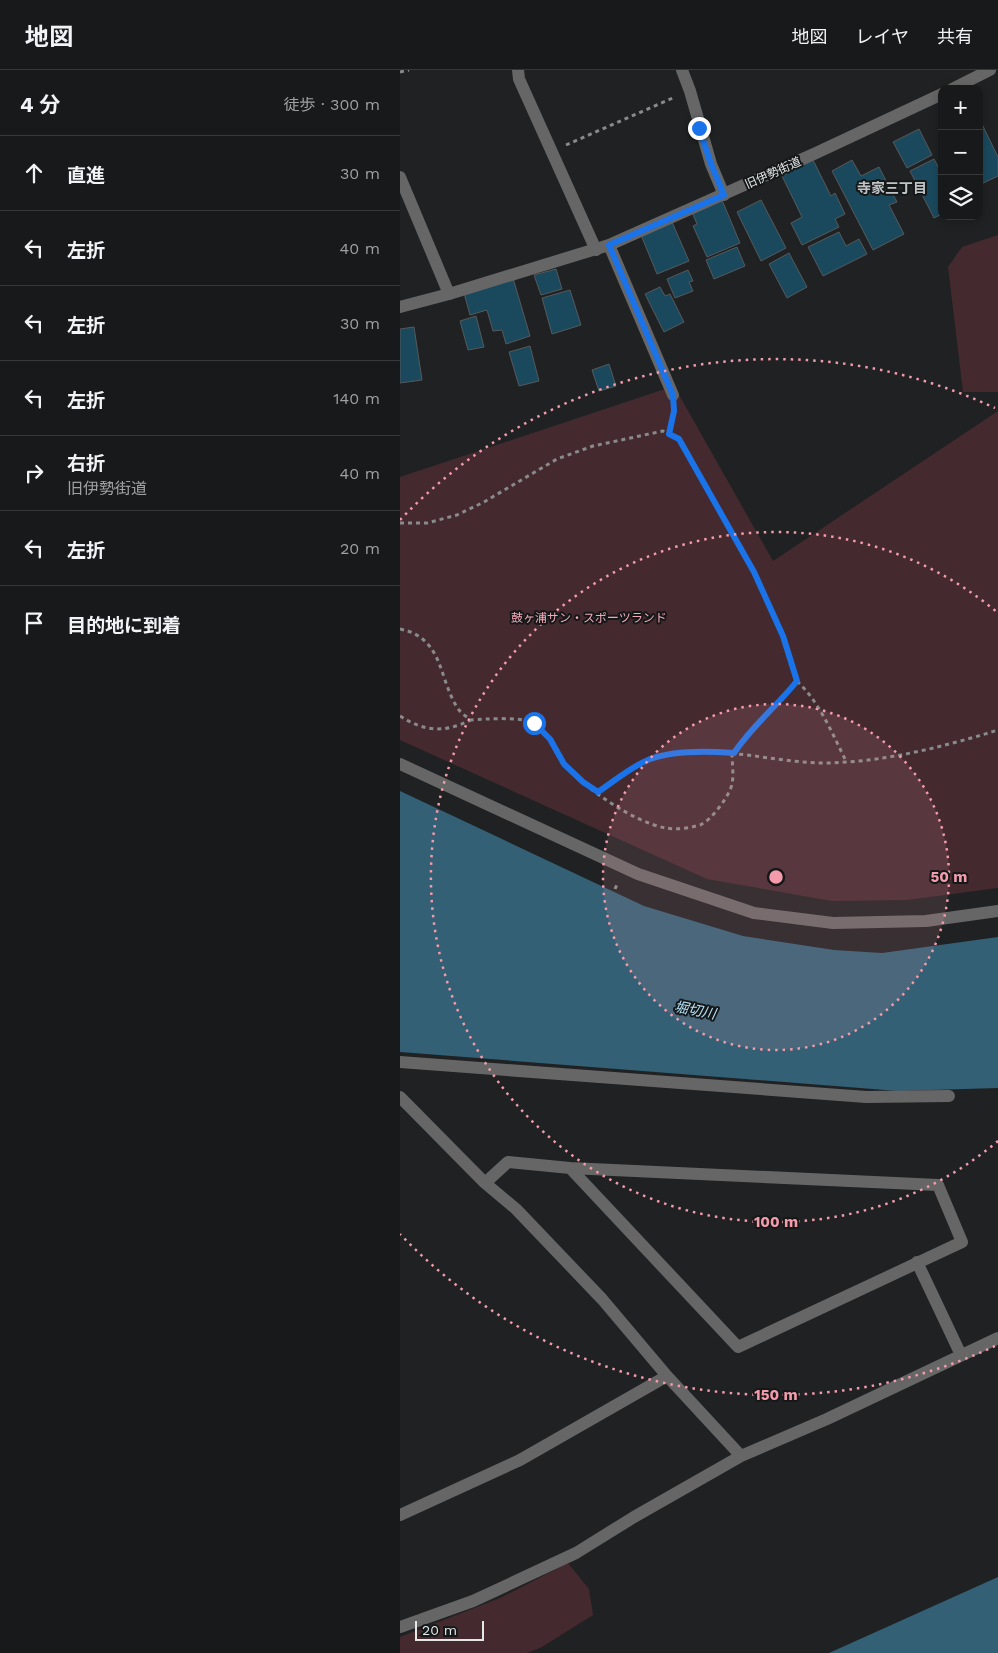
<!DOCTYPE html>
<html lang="ja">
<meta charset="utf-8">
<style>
:root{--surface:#17191a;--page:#202223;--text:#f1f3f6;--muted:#9ea0a2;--line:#363839}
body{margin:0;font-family:"Work Sans","Noto Sans JP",sans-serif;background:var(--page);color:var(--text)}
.controls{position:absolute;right:15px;top:15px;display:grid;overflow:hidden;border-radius:10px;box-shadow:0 2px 8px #0003}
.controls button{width:45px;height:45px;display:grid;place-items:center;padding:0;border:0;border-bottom:1px solid var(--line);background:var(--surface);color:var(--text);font:25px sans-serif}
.scale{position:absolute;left:15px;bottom:12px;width:69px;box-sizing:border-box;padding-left:5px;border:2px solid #e5e7e7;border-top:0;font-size:14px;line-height:18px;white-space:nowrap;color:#e5e7e7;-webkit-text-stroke:4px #151819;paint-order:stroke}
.stop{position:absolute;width:15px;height:15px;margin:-11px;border:4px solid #1a73e8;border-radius:50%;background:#fff}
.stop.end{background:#1a73e8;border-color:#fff;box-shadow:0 1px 5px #0008}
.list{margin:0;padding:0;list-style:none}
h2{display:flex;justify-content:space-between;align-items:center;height:65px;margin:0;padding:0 20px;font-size:21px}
h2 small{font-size:16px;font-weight:400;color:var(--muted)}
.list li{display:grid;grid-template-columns:32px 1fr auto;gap:15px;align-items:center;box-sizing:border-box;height:75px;padding:0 20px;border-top:1px solid var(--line)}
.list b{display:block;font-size:19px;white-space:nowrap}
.list p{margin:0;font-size:16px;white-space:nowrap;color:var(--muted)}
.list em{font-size:16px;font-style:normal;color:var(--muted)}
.icon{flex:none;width:28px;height:28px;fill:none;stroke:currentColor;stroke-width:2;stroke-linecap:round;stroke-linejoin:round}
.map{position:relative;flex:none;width:598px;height:1583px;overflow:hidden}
header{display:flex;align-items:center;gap:30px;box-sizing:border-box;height:70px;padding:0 25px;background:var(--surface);border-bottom:1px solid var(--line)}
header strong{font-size:24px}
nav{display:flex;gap:28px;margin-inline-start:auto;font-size:18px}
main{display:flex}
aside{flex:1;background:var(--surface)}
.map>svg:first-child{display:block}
.green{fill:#442a2f}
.water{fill:#336075}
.building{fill:#1a495d;stroke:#56595b}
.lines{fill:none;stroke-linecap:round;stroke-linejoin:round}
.path{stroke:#888a8b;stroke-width:3;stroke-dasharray:4 4;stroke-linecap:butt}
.lane{stroke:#676666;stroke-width:12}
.street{stroke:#676666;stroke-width:12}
.route{stroke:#1a73e8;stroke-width:6}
.ring{fill:none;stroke:#f39aab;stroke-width:2.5;stroke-dasharray:2.5 5}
.labels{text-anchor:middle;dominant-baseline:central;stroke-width:4;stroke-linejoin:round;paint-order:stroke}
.street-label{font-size:12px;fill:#e5e7e7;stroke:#151819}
.park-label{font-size:12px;fill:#f3a7b5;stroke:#151819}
.neighbourhood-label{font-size:14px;font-weight:bold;fill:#c0c3c5;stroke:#151819}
.water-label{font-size:14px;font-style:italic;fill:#b5e1f6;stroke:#151819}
.centre{fill:#f39aab;stroke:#151819;stroke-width:2.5}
.ring-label{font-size:15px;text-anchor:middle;font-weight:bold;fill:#f39aab;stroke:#151819;stroke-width:4;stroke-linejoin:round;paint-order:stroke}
</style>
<header>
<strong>地図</strong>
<nav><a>地図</a><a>レイヤ</a><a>共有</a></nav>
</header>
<main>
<aside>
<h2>4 分<small>徒歩 · 300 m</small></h2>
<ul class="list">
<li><svg class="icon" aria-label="ahead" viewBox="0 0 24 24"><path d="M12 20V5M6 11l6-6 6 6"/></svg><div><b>直進</b></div><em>30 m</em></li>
<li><svg class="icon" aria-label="left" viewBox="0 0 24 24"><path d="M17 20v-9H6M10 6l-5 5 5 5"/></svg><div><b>左折</b></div><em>40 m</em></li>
<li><svg class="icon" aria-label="left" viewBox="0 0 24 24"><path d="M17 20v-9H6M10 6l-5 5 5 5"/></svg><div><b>左折</b></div><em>30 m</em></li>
<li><svg class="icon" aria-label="left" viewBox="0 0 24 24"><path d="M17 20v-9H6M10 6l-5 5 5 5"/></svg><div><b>左折</b></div><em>140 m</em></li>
<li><svg class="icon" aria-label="right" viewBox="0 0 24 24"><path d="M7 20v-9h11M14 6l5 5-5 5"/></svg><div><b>右折</b><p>旧伊勢街道</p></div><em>40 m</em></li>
<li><svg class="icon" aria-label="left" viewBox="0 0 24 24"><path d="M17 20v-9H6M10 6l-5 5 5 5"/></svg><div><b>左折</b></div><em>20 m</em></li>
<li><svg class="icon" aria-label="arrive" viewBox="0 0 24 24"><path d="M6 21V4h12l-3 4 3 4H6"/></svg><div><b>目的地に到着</b></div></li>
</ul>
</aside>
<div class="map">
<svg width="598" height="1583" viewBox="0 0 598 1583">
<rect width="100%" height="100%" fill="#1f2123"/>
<path class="green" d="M598,165V322H563L548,197L562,177Z
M274,316L373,491L598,341V818L507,830L432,831L307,809L0,670V407Z
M168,1493L189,1519L193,1545L142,1577L127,1583H0V1567L100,1528Z"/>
<path class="water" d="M0,721L244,836L343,866L434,880L482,883L598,867V1018L498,1021L0,982Z
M598,1507V1583H429Z"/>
<path class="building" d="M579,48L598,87V106L579,115Z
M519,59L532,85L507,98L493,72Z
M534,89L542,104V144L534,148L510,101Z
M413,90L431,126L435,123L445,144L435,149L439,157L402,175L391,153L402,147L382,106Z
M452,90L461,106L479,97L497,132L489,135L504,164L473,180L432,101Z
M322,130L340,173L307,187L293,156L297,154L292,142Z
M361,130L386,178L361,191L337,142Z
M272,152L289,191L257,204L241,165Z
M439,162L446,176L459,169L467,184L423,206L408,177Z
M337,177L345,196L314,209L306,190Z
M389,183L407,217L387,228L369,194Z
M156,199L162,219L141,225L134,205Z
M288,200L293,211L289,212L293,221L275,228L267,209Z
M113,208L130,266L106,274L102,260L93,261L87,240L70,245L64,223Z
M260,217L265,226L270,224L284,252L264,262L245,224Z
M170,220L181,255L152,264L142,228Z
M76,246L84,277L68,280L60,251Z
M14,257L22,310L0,313V259Z
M130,276L139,311L119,316L109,282Z
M209,294L216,316L199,321L192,300Z"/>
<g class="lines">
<path class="path" d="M0,2L9,0
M166,75L275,27
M269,365L274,341
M0,453H27L57,445L84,432L157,389L193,376L263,361L279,369L354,502L383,566L397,611C377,636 352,656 335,683
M0,559C45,568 38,611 59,640C62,644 67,647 71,650C85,649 124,646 135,654C150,664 154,681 164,694C184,718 235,753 266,758C277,760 289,758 300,755C311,751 330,725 332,714C334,704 332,693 332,683
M397,611C420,633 432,663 446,691
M0,646C25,662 44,663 71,650
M198,723C214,711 231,697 249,690C255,687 264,686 271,685C323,675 374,693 426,693C484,692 543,677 598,660
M215,819L218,812"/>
<path class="lane" d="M118,0L119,9L196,180
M282,0L290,21L311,94L324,125
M0,107L49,224"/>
<path class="street" d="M552,19L590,0
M209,175L273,325
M0,237L49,224L209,175L416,83L542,24
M0,694L238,804L354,843L433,853L526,851L598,841
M0,992L466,1027L549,1026
M0,1027L85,1113L116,1139L202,1229L267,1306L341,1386
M85,1113L108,1092L170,1098L538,1115L562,1172L338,1277L170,1098
M517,1192L561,1285
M0,1445L120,1390L267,1306
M0,1557L73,1531L176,1483L234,1447L341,1386L427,1349L598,1268"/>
</g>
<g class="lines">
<path class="route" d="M134,653L150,669L164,694L183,712L198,722C213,712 232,696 250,689C275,680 309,681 334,683C352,656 377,636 397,611L383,566L354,502L279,369L269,364L274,341L273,325L209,175L324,125L311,94L299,58"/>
</g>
<circle cx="376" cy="807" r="173" fill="#f39aab" fill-opacity=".12"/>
<g class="ring">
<circle cx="376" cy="807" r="173"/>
<path d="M598 1071A345 345 0 1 1 598 543"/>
<path d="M595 1276A518 518 0 0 1 0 1164M0 450A518 518 0 0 1 595 338"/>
</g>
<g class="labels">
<g class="street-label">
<text transform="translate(373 103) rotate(-24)">旧伊勢街道</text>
</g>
<g class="park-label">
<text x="189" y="548">鼓ヶ浦サン・スポーツランド</text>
</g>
<g class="neighbourhood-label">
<text x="492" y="118">寺家三丁目</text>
</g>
<g class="water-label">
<text transform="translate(295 940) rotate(11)">堀切川</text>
</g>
</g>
<circle cx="376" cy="807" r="8" class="centre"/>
<g class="ring-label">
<text x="549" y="812">50 m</text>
<text x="376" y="1157">100 m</text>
<text x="376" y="1330">150 m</text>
</g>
</svg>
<div class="controls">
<button>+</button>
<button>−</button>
<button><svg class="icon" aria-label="layers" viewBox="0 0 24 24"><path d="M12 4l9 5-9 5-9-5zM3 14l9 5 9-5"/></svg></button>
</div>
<div class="scale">20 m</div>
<div class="stop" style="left:134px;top:653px"></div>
<div class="stop end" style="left:299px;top:58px"></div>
</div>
</main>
